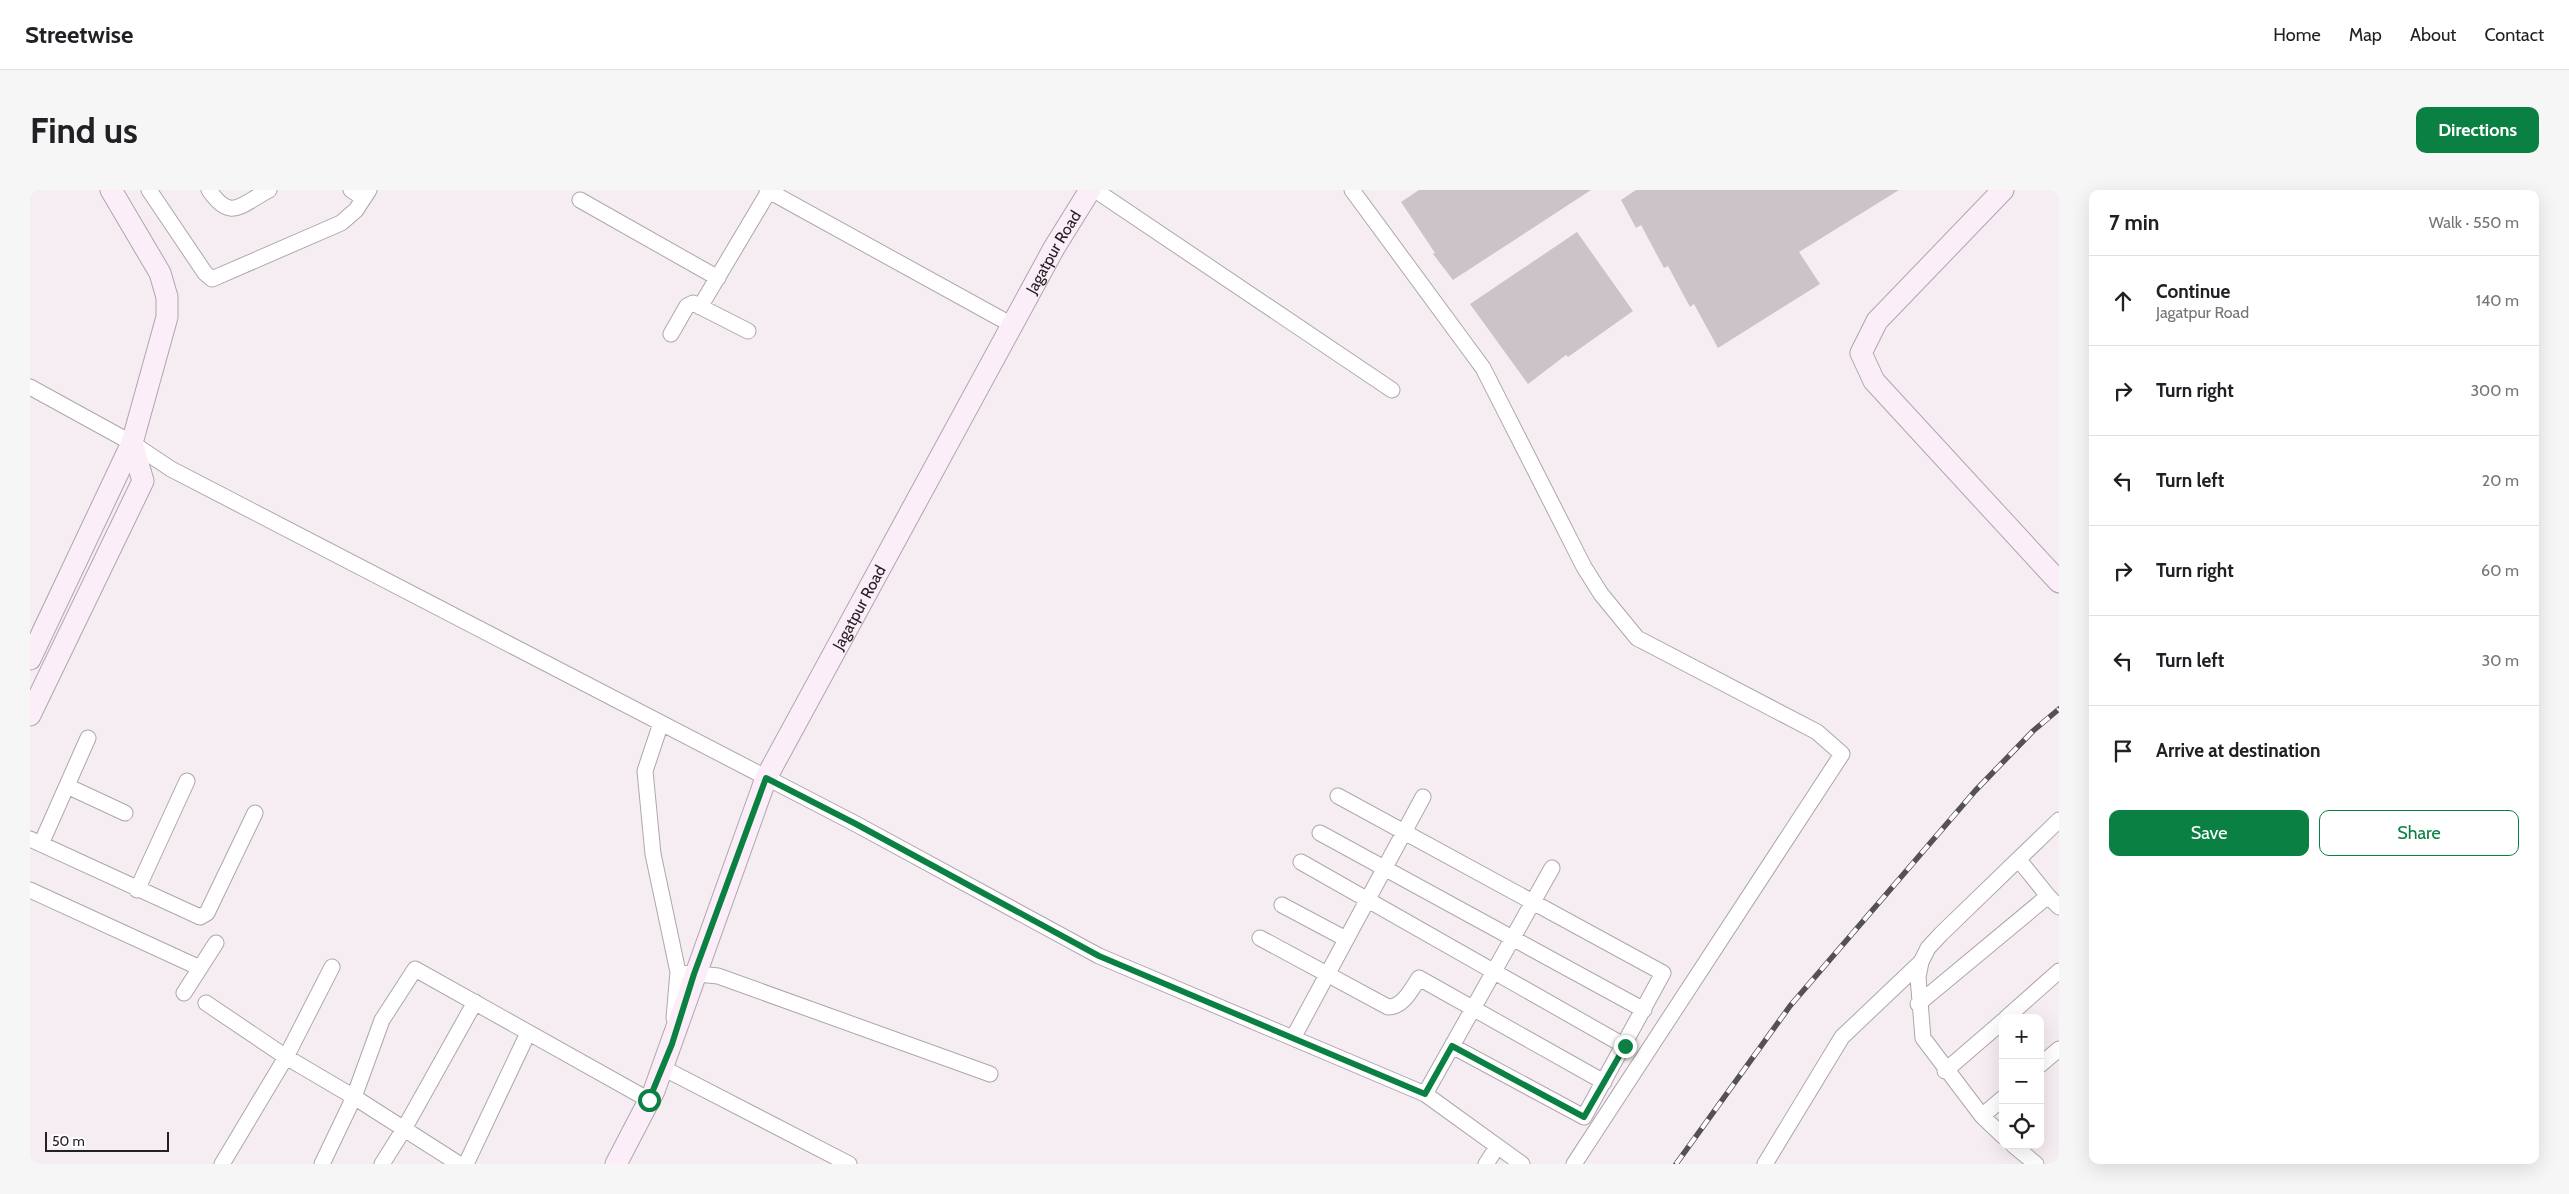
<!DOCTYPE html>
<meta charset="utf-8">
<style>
:root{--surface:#fff;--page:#f6f6f6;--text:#202124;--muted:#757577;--line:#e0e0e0;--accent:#0b8043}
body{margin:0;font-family:Cabin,sans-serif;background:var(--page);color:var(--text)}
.controls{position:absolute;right:15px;bottom:15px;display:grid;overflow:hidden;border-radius:10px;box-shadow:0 5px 20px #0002}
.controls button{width:45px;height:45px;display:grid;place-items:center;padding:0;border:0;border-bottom:1px solid var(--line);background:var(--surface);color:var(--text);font:25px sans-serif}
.scale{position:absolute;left:15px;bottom:12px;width:124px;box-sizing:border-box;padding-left:5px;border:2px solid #242123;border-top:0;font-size:14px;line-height:18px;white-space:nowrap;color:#242123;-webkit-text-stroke:4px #fefcfe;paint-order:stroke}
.stop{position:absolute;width:15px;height:15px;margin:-11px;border:4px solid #0b8043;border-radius:50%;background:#fff}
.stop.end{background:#0b8043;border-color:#fff;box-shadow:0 1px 5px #0008}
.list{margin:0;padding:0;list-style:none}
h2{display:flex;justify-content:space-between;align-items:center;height:65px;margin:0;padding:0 20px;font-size:21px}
h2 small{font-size:16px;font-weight:400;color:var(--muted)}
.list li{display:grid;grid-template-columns:32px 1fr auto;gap:15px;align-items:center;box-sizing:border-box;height:90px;padding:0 20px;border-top:1px solid var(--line)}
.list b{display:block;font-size:19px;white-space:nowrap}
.list p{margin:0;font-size:16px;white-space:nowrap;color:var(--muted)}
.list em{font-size:16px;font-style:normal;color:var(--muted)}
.actions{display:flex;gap:10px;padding:15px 20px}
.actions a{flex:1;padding:11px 0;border:1px solid var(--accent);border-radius:10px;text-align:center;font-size:18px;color:var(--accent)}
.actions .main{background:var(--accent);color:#fff}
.icon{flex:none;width:28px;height:28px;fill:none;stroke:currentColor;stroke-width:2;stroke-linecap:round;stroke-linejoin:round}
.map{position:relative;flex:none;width:2029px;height:974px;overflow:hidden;border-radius:10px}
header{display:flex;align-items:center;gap:30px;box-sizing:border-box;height:70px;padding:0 25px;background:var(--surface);border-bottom:1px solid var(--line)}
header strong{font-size:24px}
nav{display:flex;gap:28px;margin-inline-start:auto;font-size:18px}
.intro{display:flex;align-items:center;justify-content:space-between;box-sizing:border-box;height:120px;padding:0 30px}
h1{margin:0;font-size:35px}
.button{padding:12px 22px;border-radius:10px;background:var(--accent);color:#fff;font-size:18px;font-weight:700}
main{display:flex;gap:30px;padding:0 30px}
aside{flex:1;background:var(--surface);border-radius:10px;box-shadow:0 5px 20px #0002}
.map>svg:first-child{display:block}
.building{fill:#ccc3c9}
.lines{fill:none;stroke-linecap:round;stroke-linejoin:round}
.street-casing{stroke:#aea6ac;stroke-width:17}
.secondary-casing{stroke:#aea6ac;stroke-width:23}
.street{stroke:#fff;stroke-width:15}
.secondary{stroke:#fceef8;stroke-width:21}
.rail-casing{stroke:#555053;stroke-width:5.5}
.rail{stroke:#fefcfe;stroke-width:4;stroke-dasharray:11;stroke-linecap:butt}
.route{stroke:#0b8043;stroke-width:6}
.labels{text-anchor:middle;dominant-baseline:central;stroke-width:4.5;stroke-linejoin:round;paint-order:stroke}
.street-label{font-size:16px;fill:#242123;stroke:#fefcfe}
</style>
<header>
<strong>Streetwise</strong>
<nav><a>Home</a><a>Map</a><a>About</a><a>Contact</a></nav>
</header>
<div class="intro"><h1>Find us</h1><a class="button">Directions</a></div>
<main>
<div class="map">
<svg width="2029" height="974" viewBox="0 0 2029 974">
<rect width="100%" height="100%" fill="#f6edf3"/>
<path class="building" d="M1389,0H1561L1423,90L1403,64L1405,63L1371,12Z
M1606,0H1869L1769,62L1790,94L1688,158L1664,114L1660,117L1638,76L1634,78L1611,35L1606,38L1591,10Z
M1547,42L1603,121L1538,167L1536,165L1498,194L1440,114Z"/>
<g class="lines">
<g class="street-casing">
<path id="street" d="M119,0L175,83L182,89L311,33L326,20L339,0
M179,0C201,32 210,15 239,0
M321,0L334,8
M737,0L982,135
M1065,0L1362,200
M1322,0L1453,178L1554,377L1571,404L1607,448L1787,542L1812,564L1544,974
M550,10L688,88
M670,117L739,1
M641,144L657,116L663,113L718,141
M0,197L102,253L141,279L826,634L1069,766L1395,904L1492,974
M631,533L615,581L623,664L648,782L644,828
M37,596L95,623
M1308,606L1633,783L1554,927L1422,856
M1290,643L1614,820
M0,649L170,727L177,723L225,623
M11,654L58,548
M1989,670L2018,706
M1271,672L1595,856
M0,700L170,778
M107,700L157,591
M1252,715L1316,749
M1230,748L1358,817C1373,817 1381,800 1389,788L1574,892
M648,782L688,786L960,884
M154,803L186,753
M176,813L256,867L324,907L352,830L385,779L619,910
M1888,814L2018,706L2029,717
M1976,828L2029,781
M1263,848L1393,607
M2010,875L2029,859
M633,878L819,974
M1915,881L1973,831
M1395,904L1522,678
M1952,926L1973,908
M1973,946L1952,926L1893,848L1888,787L1891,772L1898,758L1911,744L2029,630
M1983,955L2006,974
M192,974L256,867L302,777
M292,974L324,907L429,974
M352,974L374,939L445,812
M436,974L498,843
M1456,974L1467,957
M1735,974L1812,847L1891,772"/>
</g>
<g class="secondary-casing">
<g id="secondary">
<path d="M1973,0L1847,131L1831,163L1844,191L2029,392"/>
<path d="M0,469L102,253L137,127V107L130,83L81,0"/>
<path d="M0,525L113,291L102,253"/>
<path id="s1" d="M586,974L624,901L736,588L1024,58L1060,0"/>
</g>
</g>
<use href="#street" class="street"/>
<use href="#secondary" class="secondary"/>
<g class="rail-casing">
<path id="rail" d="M1646,974L1760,816L1945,601L2003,541L2029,519"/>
</g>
<use href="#rail" class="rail"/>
</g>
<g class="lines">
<path class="route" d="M619,910L642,854L664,784L736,588L826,634L1069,766L1395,904L1422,856L1554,927L1595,856"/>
</g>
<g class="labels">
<g class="street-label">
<text stroke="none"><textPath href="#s1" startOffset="1014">Jagatpur Road</textPath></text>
<text stroke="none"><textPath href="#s1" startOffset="609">Jagatpur Road</textPath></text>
</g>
</g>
</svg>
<div class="controls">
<button>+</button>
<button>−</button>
<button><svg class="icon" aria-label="locate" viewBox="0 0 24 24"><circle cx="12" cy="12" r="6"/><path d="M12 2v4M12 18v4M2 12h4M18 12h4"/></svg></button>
</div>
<div class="scale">50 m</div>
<div class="stop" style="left:619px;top:910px"></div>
<div class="stop end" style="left:1595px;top:856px"></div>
</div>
<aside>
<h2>7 min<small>Walk · 550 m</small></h2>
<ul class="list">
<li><svg class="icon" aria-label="ahead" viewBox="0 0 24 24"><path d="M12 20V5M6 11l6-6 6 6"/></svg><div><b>Continue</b><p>Jagatpur Road</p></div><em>140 m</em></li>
<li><svg class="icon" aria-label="right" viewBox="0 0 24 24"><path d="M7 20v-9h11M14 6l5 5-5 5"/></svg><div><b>Turn right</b></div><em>300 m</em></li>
<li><svg class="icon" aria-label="left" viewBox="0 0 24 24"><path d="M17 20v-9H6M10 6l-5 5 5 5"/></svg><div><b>Turn left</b></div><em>20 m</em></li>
<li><svg class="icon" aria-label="right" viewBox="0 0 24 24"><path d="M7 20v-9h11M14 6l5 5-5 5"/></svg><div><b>Turn right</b></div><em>60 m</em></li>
<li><svg class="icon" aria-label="left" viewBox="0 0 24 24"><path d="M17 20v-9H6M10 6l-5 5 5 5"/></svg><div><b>Turn left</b></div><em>30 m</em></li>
<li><svg class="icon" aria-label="arrive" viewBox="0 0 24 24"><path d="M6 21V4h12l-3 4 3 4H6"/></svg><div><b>Arrive at destination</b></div></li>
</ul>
<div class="actions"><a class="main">Save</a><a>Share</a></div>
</aside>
</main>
